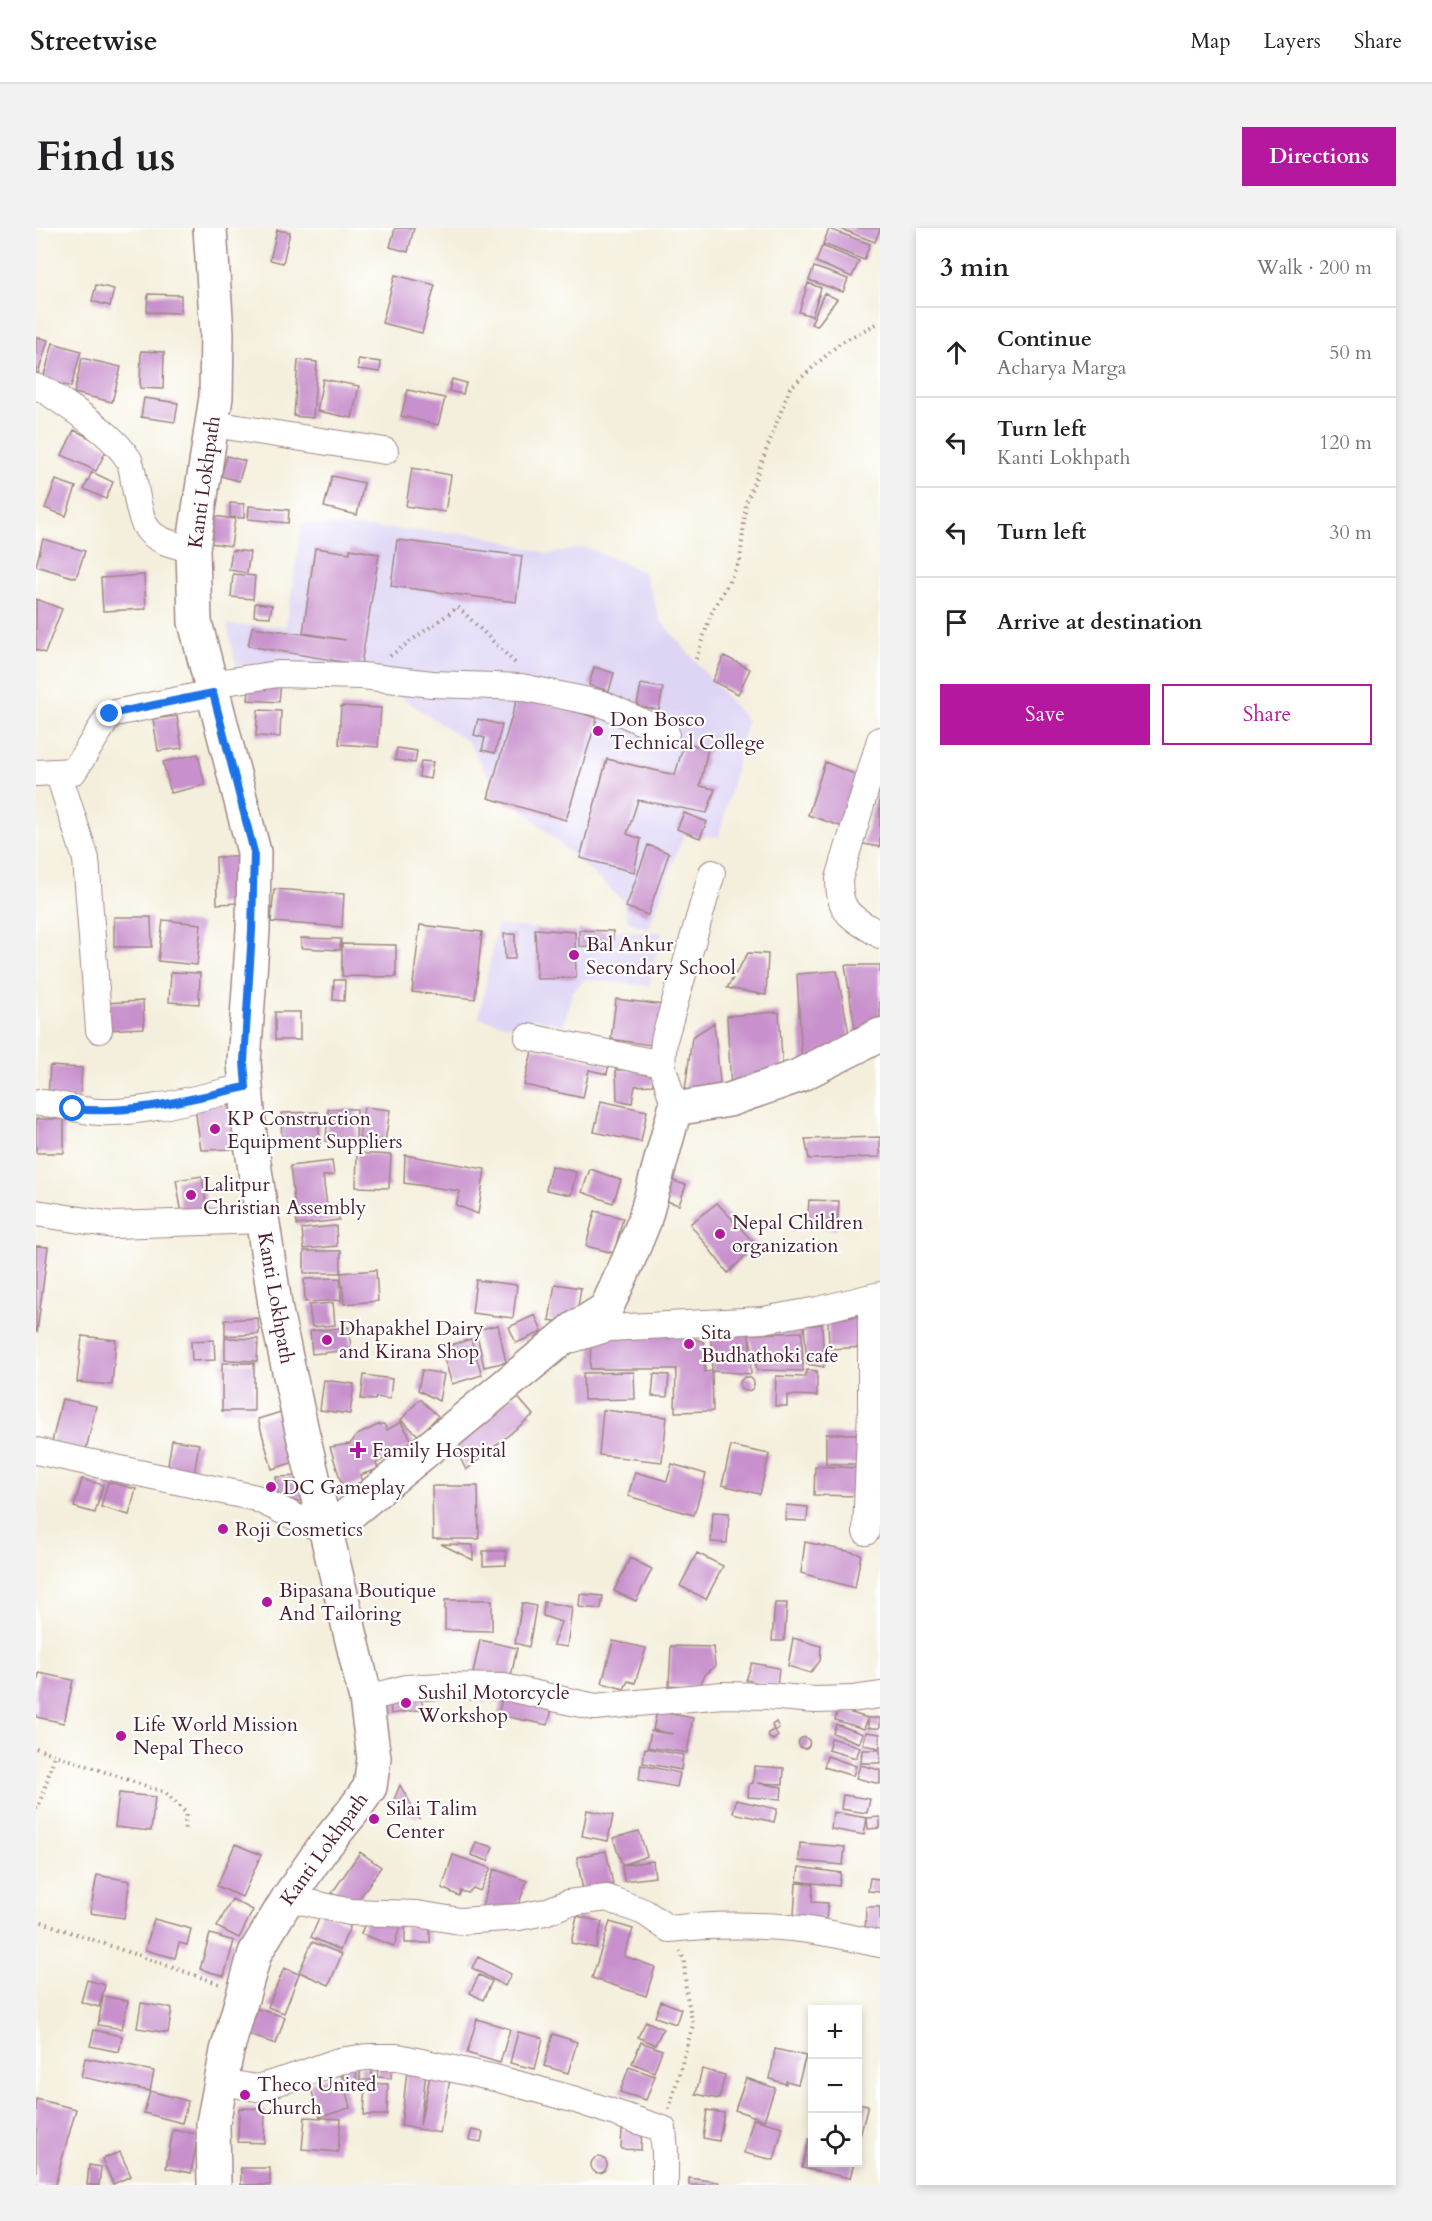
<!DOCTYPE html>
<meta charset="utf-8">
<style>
:root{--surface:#fff;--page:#f2f2f2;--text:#202124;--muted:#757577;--line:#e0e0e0;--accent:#b5179e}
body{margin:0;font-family:Cardo,serif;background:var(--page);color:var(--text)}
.controls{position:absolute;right:18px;bottom:18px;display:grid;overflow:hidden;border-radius:0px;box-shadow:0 3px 9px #0003}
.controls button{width:54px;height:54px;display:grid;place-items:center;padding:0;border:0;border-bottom:2px solid var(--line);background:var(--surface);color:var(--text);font:30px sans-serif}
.stop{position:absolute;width:18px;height:18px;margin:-14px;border:4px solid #1a73e8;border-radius:50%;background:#fff}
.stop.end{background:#1a73e8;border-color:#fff;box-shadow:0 2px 6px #0008}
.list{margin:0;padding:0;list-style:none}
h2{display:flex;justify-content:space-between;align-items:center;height:78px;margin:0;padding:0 24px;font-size:26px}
h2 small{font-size:20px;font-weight:400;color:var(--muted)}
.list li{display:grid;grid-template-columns:39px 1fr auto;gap:18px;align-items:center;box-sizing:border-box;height:90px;padding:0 24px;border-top:2px solid var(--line)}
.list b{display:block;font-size:22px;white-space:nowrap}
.list p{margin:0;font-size:20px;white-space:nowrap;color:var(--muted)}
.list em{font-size:20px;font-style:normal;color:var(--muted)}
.actions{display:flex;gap:12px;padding:18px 24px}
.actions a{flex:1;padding:14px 0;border:2px solid var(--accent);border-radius:0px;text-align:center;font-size:21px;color:var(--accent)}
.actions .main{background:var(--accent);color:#fff}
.icon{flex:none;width:33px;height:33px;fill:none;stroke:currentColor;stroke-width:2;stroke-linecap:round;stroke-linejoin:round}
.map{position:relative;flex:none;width:844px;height:1957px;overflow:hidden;border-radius:0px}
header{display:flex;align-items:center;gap:36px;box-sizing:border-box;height:84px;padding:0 30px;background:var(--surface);border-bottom:2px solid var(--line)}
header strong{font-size:28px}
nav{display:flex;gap:33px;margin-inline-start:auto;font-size:21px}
.intro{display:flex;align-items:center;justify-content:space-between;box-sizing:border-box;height:144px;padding:0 36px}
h1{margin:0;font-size:42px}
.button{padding:15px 27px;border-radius:0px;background:var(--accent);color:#fff;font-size:21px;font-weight:700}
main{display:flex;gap:36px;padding:0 36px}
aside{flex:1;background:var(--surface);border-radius:0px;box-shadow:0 3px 9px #0003}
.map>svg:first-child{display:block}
.built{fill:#ded5f5}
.building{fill:#c890cc}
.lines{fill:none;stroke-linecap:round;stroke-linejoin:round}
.minor-casing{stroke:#9f8784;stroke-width:28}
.secondary-casing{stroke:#9f8784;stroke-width:36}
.primary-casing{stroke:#9f8784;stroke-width:36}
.path{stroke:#9f8784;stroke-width:4;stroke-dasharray:1.5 4.5;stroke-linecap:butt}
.minor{stroke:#fff;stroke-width:26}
.secondary{stroke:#fff;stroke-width:33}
.primary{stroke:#fff;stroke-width:33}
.route{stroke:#1a73e8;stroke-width:8}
.poi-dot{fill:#b5179e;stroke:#fff;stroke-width:2}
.labels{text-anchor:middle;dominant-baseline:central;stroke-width:4.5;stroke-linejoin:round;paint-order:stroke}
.street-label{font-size:20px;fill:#4a1f2b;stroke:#fff}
.poi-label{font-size:20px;fill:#4a1f2b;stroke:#fff;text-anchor:start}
</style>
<header>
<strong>Streetwise</strong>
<nav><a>Map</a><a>Layers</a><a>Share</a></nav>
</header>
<div class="intro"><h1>Find us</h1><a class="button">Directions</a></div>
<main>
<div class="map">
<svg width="844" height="1957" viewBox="0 0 844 1957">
<rect width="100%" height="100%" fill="#fff"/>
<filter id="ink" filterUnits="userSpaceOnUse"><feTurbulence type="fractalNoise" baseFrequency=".0167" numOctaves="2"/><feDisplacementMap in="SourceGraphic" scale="12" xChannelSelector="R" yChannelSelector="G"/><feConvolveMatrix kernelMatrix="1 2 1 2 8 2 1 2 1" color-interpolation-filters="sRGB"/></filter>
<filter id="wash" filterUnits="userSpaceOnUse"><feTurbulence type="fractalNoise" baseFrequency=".008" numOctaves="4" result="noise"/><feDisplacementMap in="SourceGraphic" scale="24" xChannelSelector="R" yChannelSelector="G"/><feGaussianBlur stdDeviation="1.35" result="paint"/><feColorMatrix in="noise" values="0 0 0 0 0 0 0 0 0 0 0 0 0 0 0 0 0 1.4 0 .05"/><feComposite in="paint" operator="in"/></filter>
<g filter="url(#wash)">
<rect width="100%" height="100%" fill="#f4efdc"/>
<path class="built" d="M266,296L442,306L513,326L549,319L608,344L625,393L711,493L683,609L648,606L612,701L592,693L587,673L455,553L432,514L364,469L271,444L200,438L191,397L250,398Z
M461,697L539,704L543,702L626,704L613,758L549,751L536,764L528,797L496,790L498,803L443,790Z"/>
<g id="blocks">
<path class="building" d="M359,0H378L372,24L354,19Z
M802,0H844V1L839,14Z
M793,1L834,16L828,32L787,16Z
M241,2L254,4L247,35L234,32Z
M786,18L823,33L816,49L780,34Z
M778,39L812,51L807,64L773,52Z
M359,47L399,57L386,105L346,95Z
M772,55L785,60L776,88L763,84Z
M60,57L78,61L74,78L56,73Z
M788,65L801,71L781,98L775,96Z
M112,66L145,67V85L111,84Z
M0,109L12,112L2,146L0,145Z
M17,115L45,123L35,159L7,151Z
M105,123L128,124L127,161L104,160Z
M46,130L85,139L76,174L38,165Z
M322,131L345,134L344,144L322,141Z
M262,132L281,134L277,190L258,188Z
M287,151L323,158L316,190L281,183Z
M416,151L430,155L427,166L413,163Z
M372,162L409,170L402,197L365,188Z
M108,170L142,175L139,194L105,189Z
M38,202L72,219L60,243L26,227Z
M191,228L209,233L203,253L185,248Z
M376,240L415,247L409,284L370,278Z
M56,244L77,254L70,271L48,261Z
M296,248L328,255L321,287L288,279Z
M20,252L40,259L30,288L9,280Z
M194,275L208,276V290L194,289Z
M213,278L253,282L252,295L212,291Z
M177,288L199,291L195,318L174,315Z
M7,311L49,323L40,350L0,338Z
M361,312L486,328L480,374L355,358Z
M279,320L314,325V321L343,326L325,437L212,418L216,399L310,412L267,405Z
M196,322L214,324L211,345L193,342Z
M197,346L219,348L217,371L195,369Z
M108,347L110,381L67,383L65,350Z
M0,371L26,381L9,425L0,422Z
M219,375L236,377L234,389L218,388Z
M688,428L714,441L702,466L676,453Z
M558,439L578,445L573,463L553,457Z
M214,451L245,453L243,474L212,472Z
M605,456L627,460L623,482L601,478Z
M482,467L561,490L530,592L452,570Z
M305,478L345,480L342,519L303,516Z
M222,482L245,483L244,509L220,508Z
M141,488L146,520L122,523L117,491Z
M442,491L466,497L459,525L446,522L449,510L438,507Z
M648,515L672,520L664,558L679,561L671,585L602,572L591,606L605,611L598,644L544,630L571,531L639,547Z
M361,520L381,523L379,535L359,532Z
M162,526L169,557L135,565L127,534Z
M385,533L397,534L394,551L383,549Z
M789,534L828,550L810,600L772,587Z
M843,555H844V619L827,616Z
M648,585L671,594L664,610L641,601Z
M612,617L633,625L612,687L590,679Z
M180,629H203L204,675L181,676Z
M238,661L308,666L306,699L235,694Z
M78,689H115L116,719H78Z
M127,692L165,696L161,737L122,733Z
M384,697L446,704L439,771L376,764Z
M499,701L539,704L540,750L501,751Z
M543,702L577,703L576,719L543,718Z
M468,706H479V731H469Z
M265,710L305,711L304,722L265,720Z
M306,716L360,717V749L306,748Z
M712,725L732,726L730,767L691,760Z
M809,737H844V800L821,813Z
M801,743L815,816L766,835L761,746Z
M135,744L164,745L163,776L133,774Z
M298,752H309L308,773L297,772Z
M580,771L627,777L621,818L575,811Z
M107,773L108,800L69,802L68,775Z
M239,784H264V812H239Z
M743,784L747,845L695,861L691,788Z
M678,795L685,863L648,870L656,809Z
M497,819L573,836L571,846L553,842L547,870L488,857Z
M14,838L46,840L44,871L12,869Z
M617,841V857L599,858L596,875L581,872L580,842Z
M565,873L611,883L605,914L558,904Z
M192,876L201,921L165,922L159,880Z
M328,879L354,882L349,914L323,911Z
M292,881H321L320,914L290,913Z
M282,884L284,917L246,918L245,885Z
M0,891H28V925H0Z
M844,909V929L773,931L769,911Z
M321,925L355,927L353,960L320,959Z
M369,927L449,941L442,986L420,977L424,963L368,955Z
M296,933L298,947L287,948L291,978L301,977L303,992L261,997L254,938Z
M515,938L540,944L535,967L510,962Z
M554,941L585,952L577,975L546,964Z
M166,948L171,982L146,986L140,952Z
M631,951L650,957L643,977L624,971Z
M773,972L803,973L801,1001L771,999Z
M681,975L720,1017L692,1045L654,996Z
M559,983L587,990L578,1025L550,1018Z
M300,998L301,1018L268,1021L266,1001Z
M0,1018L12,1019L1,1104H0Z
M268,1023H305V1045H268Z
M340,1042L342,1073L308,1076L305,1045Z
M304,1050L305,1072L269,1074L268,1051Z
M440,1052L481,1057L477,1090L436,1085Z
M519,1056L545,1060L539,1096L513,1092Z
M297,1075L299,1097L276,1099L273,1077Z
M499,1087L506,1104L480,1115L473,1099Z
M831,1087V1119L793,1121L792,1092Z
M222,1090L223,1106L189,1108V1092Z
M786,1096L788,1139L771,1136L768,1098Z
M462,1097L470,1134L448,1139L440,1102Z
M313,1099L315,1122L276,1126L274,1103Z
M766,1104L767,1143L721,1142L713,1107L715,1146L676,1143L675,1108Z
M641,1105L668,1114L669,1144L676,1143L677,1183L639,1184L640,1141H554L555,1108Z
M46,1108L80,1112L76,1157L41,1154Z
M189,1110L222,1111L221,1133L189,1132Z
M435,1111L446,1147L416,1156L405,1120Z
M178,1112L179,1132L156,1133L155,1113Z
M186,1135H218V1183H186Z
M386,1142L408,1146L403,1173L382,1162Z
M771,1142L781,1143V1168L751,1167V1178H739L740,1148L768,1149Z
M598,1144L599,1171L548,1172L547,1145Z
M618,1146L633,1147L631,1169L616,1168Z
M328,1147L356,1151L354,1171L340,1169L339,1172L325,1171Z
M704 1156a7 7 0 1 1 14 0a7 7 0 1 1-14 0Z
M288,1152L318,1156L314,1186L284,1182Z
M479,1166L497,1187L430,1242L418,1217Z
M26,1171L60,1178L50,1222L16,1214Z
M384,1171L402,1188L383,1208L365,1192Z
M567,1182L631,1189L626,1234L563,1227Z
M245,1184L259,1234L236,1241L222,1191Z
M365,1194L378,1216L340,1235L342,1241L324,1247L326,1254L307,1260L294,1219L314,1216L321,1207L342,1197L348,1196L351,1202Z
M790,1206H829V1236H790Z
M136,1212L163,1216L157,1252L130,1248Z
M695,1218L733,1226L724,1266L686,1257Z
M636,1236L670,1246L658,1287L592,1268L599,1244L631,1253Z
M779,1238L824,1240L823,1268L778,1267Z
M266,1248L267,1273L242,1274L240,1249Z
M46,1251L67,1257L59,1285L38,1279Z
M72,1254L100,1261L93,1287L65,1279Z
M396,1258H442L443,1311H397Z
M750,1277L772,1279L771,1293L749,1292Z
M677,1284L693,1285L691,1315L675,1314Z
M769,1314L825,1326L819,1360L765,1345Z
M405,1316L437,1317V1332Z
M447,1323H470V1337L447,1338Z
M661,1325L687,1338L670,1371L644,1358Z
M594,1330L616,1341L600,1373L578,1363Z
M544,1366L567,1368L565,1381L543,1379Z
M409,1372H456V1403L409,1402Z
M508,1374L536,1379L531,1419L517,1417L525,1394L507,1388Z
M486,1375L500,1378L493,1419L479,1415Z
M739,1375H751L748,1413H736Z
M757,1410L785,1418L784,1433L774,1445L752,1438Z
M444,1412L481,1420L473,1458L436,1450Z
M577,1413L610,1420L599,1455L592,1453L588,1461L566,1455Z
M635,1418L677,1419L679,1438L669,1447L663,1459L633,1457Z
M716,1435L743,1440L741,1459L710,1452Z
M3,1445L37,1452L28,1495L0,1489V1462Z
M382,1466L389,1481L355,1486L354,1468Z
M466,1470L516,1481L512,1497L462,1487Z
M802,1481L832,1490H844V1500H832V1490L828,1501L799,1492Z
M621,1483L657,1490L651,1525L612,1519L615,1503L637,1506L617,1502Z
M740,1494L743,1500L739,1503L742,1508L737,1512L733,1510L732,1505L738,1502L736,1497Z
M800,1496L827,1506L823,1515L797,1505Z
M830,1504L844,1506V1520L827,1517Z
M762.5 1515a5.5 5.5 0 1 1 11 0a5.5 5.5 0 1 1-11 0Z
M795,1510L824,1519L820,1530L792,1522Z
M609,1520L647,1527L645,1542L607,1535Z
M826,1522H844V1535H825Z
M791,1528L820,1538L817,1548L788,1539Z
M605,1537L644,1545L641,1559L603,1552Z
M824,1537L844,1542V1556L820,1550Z
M718,1538L748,1540L747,1556L721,1555L746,1559L745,1571L712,1569L713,1556L717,1555Z
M364,1557L383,1590L355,1579Z
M83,1565L119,1569L115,1603L79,1599Z
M807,1567L834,1571L831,1585L805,1581Z
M700,1572L741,1581L738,1594L697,1585Z
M551,1582L577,1587L572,1613L546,1608Z
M797,1584L831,1590L844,1589V1600L832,1601L831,1590L828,1607L795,1601Z
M603,1603L611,1628L586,1637L617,1633L619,1649L588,1653L586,1637L577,1610Z
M440,1614L457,1619L452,1633L435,1627Z
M764,1615L809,1619L807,1637L763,1633Z
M199,1616L225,1627L206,1669L181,1658Z
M570,1623L577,1656L547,1663L541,1629Z
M324,1624L345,1639L317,1680L296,1665Z
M417,1627L455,1640L444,1663L437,1660L432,1665L425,1663L423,1668L406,1660Z
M763,1639L805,1645L803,1658L761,1653Z
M458,1641L491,1653L480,1683L470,1687L446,1678Z
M61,1647L94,1653L88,1690L54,1685Z
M834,1650L844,1651V1664L832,1663Z
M760,1655L777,1656L776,1674L792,1675L790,1691L758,1688Z
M196,1671L217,1682L203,1710L181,1699Z
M830,1679H844V1708L829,1707Z
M286,1684L315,1696L304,1722L275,1709Z
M332,1685L365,1696L358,1718L325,1706Z
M541,1688L566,1694L560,1720L535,1715Z
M118,1691L155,1701L151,1717L143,1715L139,1730L109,1722Z
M574,1694L597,1701L588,1728L619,1739L610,1768L556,1750Z
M369,1698H394V1715H369Z
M174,1706L198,1713L188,1748L164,1741Z
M276,1714L306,1726L293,1757L263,1744Z
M442,1729L475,1746L469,1758L436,1740Z
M248,1740L263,1746L248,1785L232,1779Z
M443,1747L456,1753L447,1772L434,1765Z
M51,1752L69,1757L63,1779L45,1774Z
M67,1768L92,1773L86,1801L62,1797Z
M625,1773L645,1781L640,1796L619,1789Z
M105,1775L136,1780L132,1805L101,1800Z
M219,1780L249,1789L240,1816L210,1806Z
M441,1791L474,1801L464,1835L431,1825Z
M610,1793L627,1801L619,1817L602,1809Z
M58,1802L86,1808L83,1824L54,1818Z
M482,1804L507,1810L499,1841L474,1835Z
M517,1806L541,1814L532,1845L508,1838Z
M605,1814L626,1822L618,1844L596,1835Z
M739,1821L770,1828L762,1856L750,1853V1856L734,1851Z
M49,1830L118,1843L114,1863L45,1849Z
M372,1833L391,1835L384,1897L395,1843L415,1846L404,1905L365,1898Z
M308,1837L321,1838L320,1853L307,1851L314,1880L284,1889L273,1855L304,1846L307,1851Z
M324,1838H336V1852H324Z
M342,1838L356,1839L355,1850L341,1849Z
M593,1839L619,1848L610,1872L584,1864Z
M666,1841L689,1847L683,1871L660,1866Z
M710,1850L739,1860L728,1892L699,1882Z
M330,1855L352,1856L351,1887H328Z
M114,1863L152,1873L146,1895L108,1885Z
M0,1871L40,1881L19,1957H0Z
M822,1875L832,1877L822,1916Z
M203,1880L229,1881L228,1915L202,1914Z
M671,1882L688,1885L683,1913L667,1910Z
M269,1889L305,1891L302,1924L266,1921Z
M717,1891L747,1899L738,1932L708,1925Z
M586,1901L606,1902L605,1922L585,1921Z
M137,1902L162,1906L155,1945L130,1940Z
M436,1902L447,1904L445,1914L433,1912Z
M773,1911L776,1912L777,1935H818L814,1950L766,1940Z
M84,1924L95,1948L77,1956L66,1931Z
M555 1937a8 8 0 1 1 16 0a8 8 0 1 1-16 0Z
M53,1937L65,1939L63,1957H51Z
M205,1940H234V1957H205Z
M653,1950L683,1954L682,1957H653Z"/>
</g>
</g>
<g filter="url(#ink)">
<use href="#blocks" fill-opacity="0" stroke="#9f8784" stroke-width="1.5"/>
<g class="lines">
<g class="minor-casing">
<path id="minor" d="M0,159L9,162C35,181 76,204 93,232C96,238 97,247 98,254C107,301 106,311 157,321
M177,196L349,223
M175,456L242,446L326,448L396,456L485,459L567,476L630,505
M844,512L803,651C803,687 816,689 844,707
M22,544L50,631L63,802
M0,545L38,543L74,486L177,465
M492,809L626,836
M3,875C24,875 43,883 63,884C108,886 165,869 210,859
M639,881L626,836L628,812L676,645
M0,985L77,997L227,992
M537,1111L573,1100L727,1092L782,1082L844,1067
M0,1223L220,1270L291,1304
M830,1304L835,1182V1069
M330,1471L370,1460L407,1458L468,1459L559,1479L687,1467L731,1468L778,1472L816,1471L844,1467
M252,1670L314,1684L381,1686L424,1693L483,1689L509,1684L532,1675L571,1670L608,1684L633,1701C680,1696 739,1696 785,1704C805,1707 824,1712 844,1716
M185,1854L221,1860L252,1851L303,1833L331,1829H362L459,1850L540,1872L627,1901L629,1924V1957"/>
</g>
<g class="secondary-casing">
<path id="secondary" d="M291,1304L538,1101L570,1081L592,1033L608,994L639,881L693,872L762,848L844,807"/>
</g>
<g class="primary-casing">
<path id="primary" d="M174,0L181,104L180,169L157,321L159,394L218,624L217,702L208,834L214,908L240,1083L266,1203L330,1471L338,1530L334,1559L317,1583L286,1621L252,1670L219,1725L191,1823L177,1895L178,1957"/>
</g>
<path class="path" d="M354,428L422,379L479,435
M660,431L675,386L704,333L710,275L754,160L804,115L844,94
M0,1520L130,1565L150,1585L148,1605
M0,1580H2L19,1527
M0,1692L184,1756
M633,1881L657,1797L650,1763L648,1732L644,1723"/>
<use href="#minor" class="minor"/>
<use href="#secondary" class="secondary"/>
<use href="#primary" class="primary"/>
</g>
</g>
<g class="lines" filter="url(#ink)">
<path class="route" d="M37,881C96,887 153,871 210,859L208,834L216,702L218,624L177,465L74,486"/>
</g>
<g class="poi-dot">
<circle cx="562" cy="503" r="6"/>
<circle cx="538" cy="727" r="6"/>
<circle cx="179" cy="901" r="6"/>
<circle cx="155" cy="967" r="6"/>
<circle cx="684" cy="1006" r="6"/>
<circle cx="291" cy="1112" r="6"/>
<circle cx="653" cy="1116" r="6"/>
<path d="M319 1213h6v6h6v6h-6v6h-6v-6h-6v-6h6z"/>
<circle cx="235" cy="1259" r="6"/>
<circle cx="187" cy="1301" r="6"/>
<circle cx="231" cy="1374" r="6"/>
<circle cx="370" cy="1475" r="6"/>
<circle cx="85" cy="1508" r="6"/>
<circle cx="338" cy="1591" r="6"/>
<circle cx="209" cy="1867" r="6"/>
</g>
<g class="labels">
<g class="street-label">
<text transform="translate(168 254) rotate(-82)">Kanti Lokhpath</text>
<text transform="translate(240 1070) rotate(80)">Kanti Lokhpath</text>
<text transform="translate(288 1621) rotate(-54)">Kanti Lokhpath</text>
</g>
<g class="poi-label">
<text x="574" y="491">Don Bosco<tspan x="574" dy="23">Technical College</tspan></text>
<text x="550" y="716">Bal Ankur<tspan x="550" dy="23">Secondary School</tspan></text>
<text x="191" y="890">KP Construction<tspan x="191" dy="23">Equipment Suppliers</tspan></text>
<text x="167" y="956">Lalitpur<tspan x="167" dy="23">Christian Assembly</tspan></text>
<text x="696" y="994">Nepal Children<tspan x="696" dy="23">organization</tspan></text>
<text x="303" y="1100">Dhapakhel Dairy<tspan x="303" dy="23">and Kirana Shop</tspan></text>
<text x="665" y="1104">Sita<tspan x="665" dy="23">Budhathoki cafe</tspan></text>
<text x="336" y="1222">Family Hospital</text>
<text x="247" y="1259">DC Gameplay</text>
<text x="199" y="1301">Roji Cosmetics</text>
<text x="243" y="1362">Bipasana Boutique<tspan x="243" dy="23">And Tailoring</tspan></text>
<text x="382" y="1464">Sushil Motorcycle<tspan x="382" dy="23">Workshop</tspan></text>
<text x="97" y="1496">Life World Mission<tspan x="97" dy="23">Nepal Theco</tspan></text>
<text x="350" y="1580">Silai Talim<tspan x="350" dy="23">Center</tspan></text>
<text x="221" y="1856">Theco United<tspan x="221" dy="23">Church</tspan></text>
</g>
</g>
</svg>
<div class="controls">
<button>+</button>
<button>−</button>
<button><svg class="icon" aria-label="locate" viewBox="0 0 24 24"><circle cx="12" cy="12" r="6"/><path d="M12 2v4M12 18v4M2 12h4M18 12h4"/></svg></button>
</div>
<div class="stop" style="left:37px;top:881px"></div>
<div class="stop end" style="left:74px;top:486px"></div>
</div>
<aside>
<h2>3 min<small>Walk · 200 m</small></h2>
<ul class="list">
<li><svg class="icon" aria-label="ahead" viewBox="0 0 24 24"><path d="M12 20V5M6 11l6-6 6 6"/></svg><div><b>Continue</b><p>Acharya Marga</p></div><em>50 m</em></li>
<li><svg class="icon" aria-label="left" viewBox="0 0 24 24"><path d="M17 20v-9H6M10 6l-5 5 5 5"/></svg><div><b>Turn left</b><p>Kanti Lokhpath</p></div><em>120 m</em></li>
<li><svg class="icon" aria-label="left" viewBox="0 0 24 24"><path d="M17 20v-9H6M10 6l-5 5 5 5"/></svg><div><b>Turn left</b></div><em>30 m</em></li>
<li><svg class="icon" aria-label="arrive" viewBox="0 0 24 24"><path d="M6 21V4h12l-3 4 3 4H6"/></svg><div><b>Arrive at destination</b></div></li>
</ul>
<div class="actions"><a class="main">Save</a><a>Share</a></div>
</aside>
</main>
